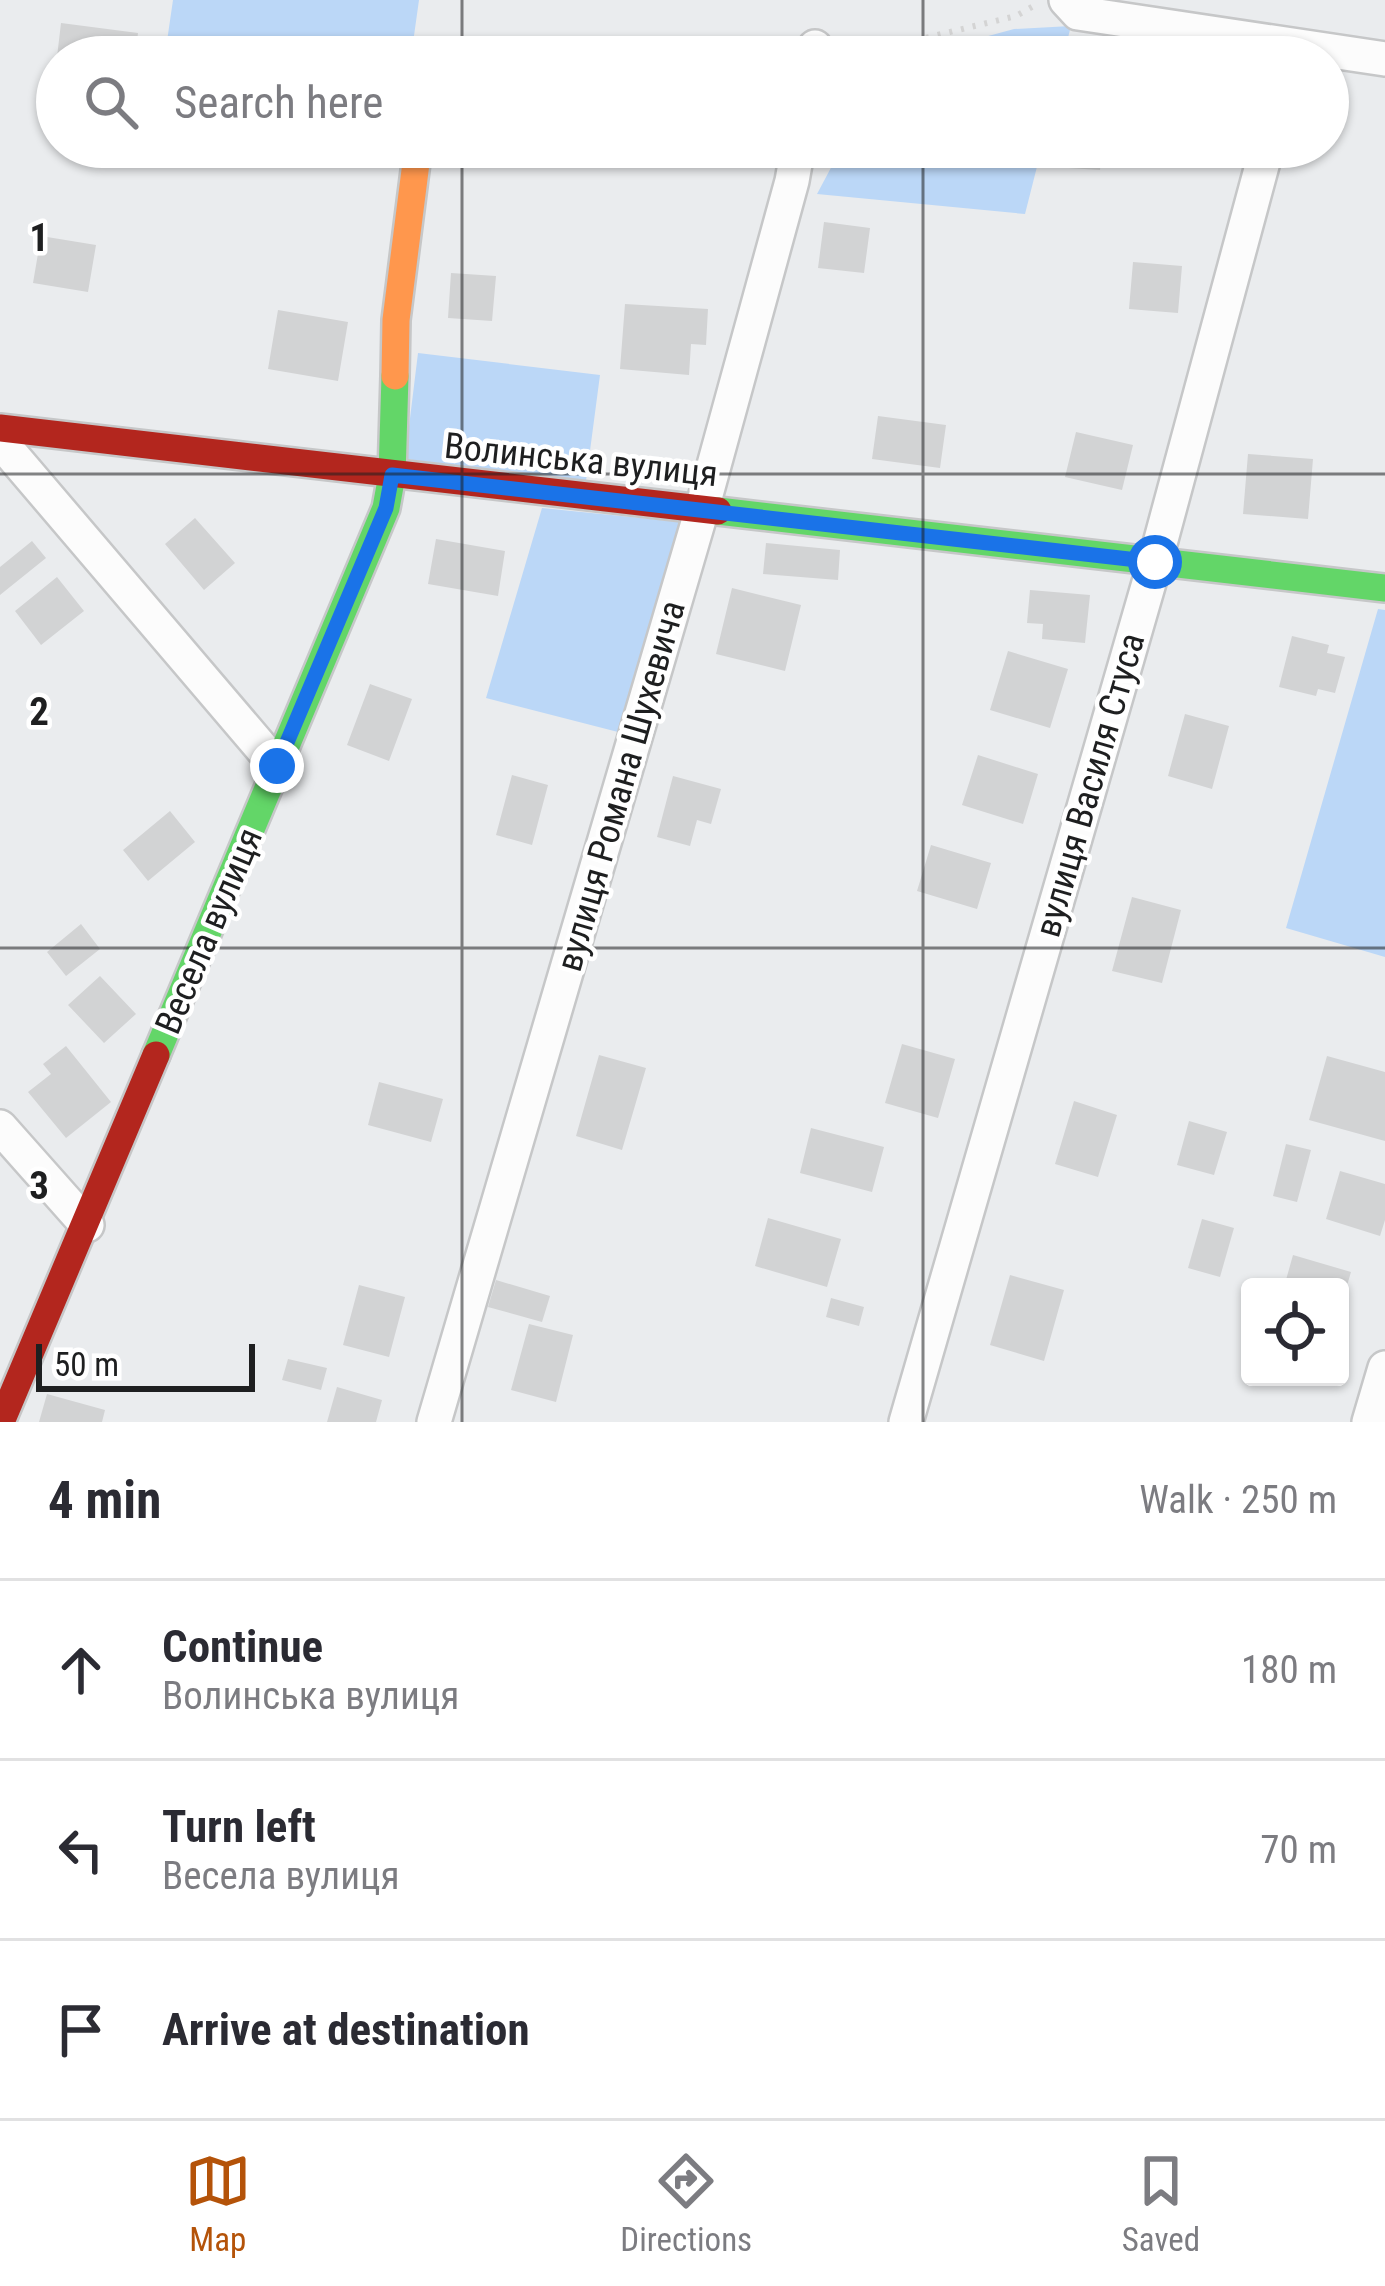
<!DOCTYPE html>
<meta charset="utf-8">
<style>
:root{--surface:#fff;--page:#f7f7f7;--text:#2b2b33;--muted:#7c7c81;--line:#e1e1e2;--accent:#b45309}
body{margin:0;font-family:"Roboto Condensed",sans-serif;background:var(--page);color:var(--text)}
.controls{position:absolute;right:36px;bottom:36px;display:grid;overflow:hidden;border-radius:12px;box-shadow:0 3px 9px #0004}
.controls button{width:108px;height:108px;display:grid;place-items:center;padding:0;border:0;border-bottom:3px solid var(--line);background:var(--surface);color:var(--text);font:60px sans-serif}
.scale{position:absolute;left:36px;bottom:30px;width:219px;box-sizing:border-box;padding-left:12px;border:6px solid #1e1f20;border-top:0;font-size:33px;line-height:42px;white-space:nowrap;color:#1e1f20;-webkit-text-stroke:9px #fff;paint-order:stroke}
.stop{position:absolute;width:36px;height:36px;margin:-27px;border:9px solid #1a73e8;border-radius:50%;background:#fff}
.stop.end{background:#1a73e8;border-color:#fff;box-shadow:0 3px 12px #0008}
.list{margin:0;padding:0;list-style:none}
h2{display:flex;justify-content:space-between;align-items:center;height:156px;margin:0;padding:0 48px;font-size:51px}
h2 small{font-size:39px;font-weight:400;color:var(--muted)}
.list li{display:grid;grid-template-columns:78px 1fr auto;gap:36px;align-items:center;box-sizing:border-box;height:180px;padding:0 48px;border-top:3px solid var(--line)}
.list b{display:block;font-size:45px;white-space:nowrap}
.list p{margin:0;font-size:39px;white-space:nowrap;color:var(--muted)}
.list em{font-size:39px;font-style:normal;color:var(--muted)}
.icon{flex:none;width:66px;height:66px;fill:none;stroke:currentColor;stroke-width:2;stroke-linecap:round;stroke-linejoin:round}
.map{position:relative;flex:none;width:1385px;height:1422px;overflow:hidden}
.search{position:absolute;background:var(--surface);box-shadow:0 3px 9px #0004;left:36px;right:36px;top:36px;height:132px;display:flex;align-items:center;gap:30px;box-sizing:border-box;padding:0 42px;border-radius:66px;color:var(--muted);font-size:45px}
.sheet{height:696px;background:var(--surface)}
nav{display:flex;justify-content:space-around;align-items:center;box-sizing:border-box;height:168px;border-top:3px solid var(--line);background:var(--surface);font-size:33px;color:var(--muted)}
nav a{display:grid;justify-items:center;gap:6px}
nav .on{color:var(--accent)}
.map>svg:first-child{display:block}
.green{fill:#bbd7f7}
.building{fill:#d2d3d4}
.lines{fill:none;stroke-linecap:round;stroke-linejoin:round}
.street-casing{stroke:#c6c7c8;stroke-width:38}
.fast-casing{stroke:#c6c7c8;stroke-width:32}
.slow-casing{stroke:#c6c7c8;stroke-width:32}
.jam-casing{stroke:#c6c7c8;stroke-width:32}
.path{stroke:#d4d4d4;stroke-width:6;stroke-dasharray:3 9;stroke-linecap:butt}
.street{stroke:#fcfcfc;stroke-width:33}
.fast{stroke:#63d668;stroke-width:27}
.slow{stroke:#ff974d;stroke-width:27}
.jam{stroke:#b3261e;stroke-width:27}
.route{stroke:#1a73e8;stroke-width:15}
.grid{fill:none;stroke:#1e1f20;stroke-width:3;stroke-opacity:0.55}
.labels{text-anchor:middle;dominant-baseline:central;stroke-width:9;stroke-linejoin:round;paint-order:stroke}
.street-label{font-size:36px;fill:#1e1f20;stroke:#fff}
.grid-label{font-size:39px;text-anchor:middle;font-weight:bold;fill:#1e1f20;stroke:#fff;stroke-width:9;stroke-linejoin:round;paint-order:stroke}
</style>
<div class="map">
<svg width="1385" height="1422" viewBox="0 0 1385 1422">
<rect width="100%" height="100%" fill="#eaecee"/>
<path class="green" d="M173,0H419L411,57H182L165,55Z
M1071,26L1063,57H911L1014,29Z
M842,147H1042L1025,214L817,194Z
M418,353L600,375L586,481L405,459Z
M542,508L680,522L618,732L486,698Z
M1378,609L1385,610V957L1286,928Z"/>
<path class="building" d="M61,23L138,33L135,57H57Z
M289,147H347L346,158Z
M1054,147H1102L1100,170L1053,167Z
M824,222L870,228L864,273L818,268Z
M41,236L96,245L88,292L33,283Z
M1133,262L1182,266L1178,313L1129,309Z
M451,273L496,276L492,321L448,318Z
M625,304L708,309L706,345L691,344L689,375L620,369Z
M278,310L348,322L338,381L268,369Z
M878,416L946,425L940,468L872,459Z
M1076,432L1133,445L1122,490L1065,477Z
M1248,454L1313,459L1308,519L1243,514Z
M195,518L235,563L204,590L165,544Z
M436,539L505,551L498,596L428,584Z
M32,541L46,558L0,595V567Z
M766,543L840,550L838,580L763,574Z
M57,577L84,611L41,645L15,611Z
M732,588L801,605L785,671L716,654Z
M1030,590L1090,595L1085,643L1042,639L1043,624L1027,623Z
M1292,636L1329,645L1327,653L1345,657L1335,693L1318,689L1316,696L1279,687Z
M1008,651L1068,669L1050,728L990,710Z
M370,684L412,699L389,761L347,745Z
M1185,714L1229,726L1212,789L1168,776Z
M978,755L1038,774L1023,824L962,805Z
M512,775L548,785L532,845L496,835Z
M673,776L721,789L711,824L697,820L690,846L657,837Z
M170,811L195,842L148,881L123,850Z
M931,845L991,863L977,909L917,891Z
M1132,897L1181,910L1162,983L1112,971Z
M81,924L100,949L66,976L47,952Z
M100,976L136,1014L104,1043L68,1005Z
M902,1044L955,1059L938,1118L885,1103Z
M66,1046L111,1102L66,1138L28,1092L51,1074L43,1064Z
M599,1055L646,1068L622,1150L576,1136Z
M1327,1056L1385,1072V1141L1309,1120Z
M379,1082L443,1099L431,1142L368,1125Z
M1074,1101L1117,1115L1098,1177L1055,1164Z
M1189,1121L1227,1132L1214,1175L1177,1165Z
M811,1128L884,1147L872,1192L800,1173Z
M1286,1144L1311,1150L1297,1202L1273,1196Z
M1340,1171L1385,1184V1220L1380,1236L1326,1219Z
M768,1218L841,1239L827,1287L755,1266Z
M1202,1219L1234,1228L1220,1277L1188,1268Z
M1293,1255L1351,1272L1341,1306L1340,1287H1284Z
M1010,1275L1064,1290L1044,1361L990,1345Z
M496,1280L550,1296L542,1322L488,1307Z
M359,1285L405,1297L389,1357L343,1345Z
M831,1298L864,1307L859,1326L826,1317Z
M529,1324L573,1335L556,1402L511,1390Z
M288,1359L327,1368L321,1390L282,1380Z
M337,1387L382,1400L376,1422H327Z
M47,1394L105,1410L102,1422H39Z"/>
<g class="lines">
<g class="street-casing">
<path id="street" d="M1066,0L1078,13L1385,59
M813,57L815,47
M0,441L277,766
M0,1127L87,1225
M434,1422L702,509L792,181L798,147
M906,1422L1155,562L1267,147
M1369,1422L1385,1368"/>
</g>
<g class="fast-casing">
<path id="fast" d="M718,511L1385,588
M156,1055L386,508L392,475L395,376"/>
</g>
<g class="slow-casing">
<path id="slow" d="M395,376L396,320L418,147"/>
</g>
<g class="jam-casing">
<path id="jam" d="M0,428L718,511
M1,1422L156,1055"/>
</g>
<path class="path" d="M885,57L892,46L1016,16L1037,4"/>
<use href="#street" class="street"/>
<use href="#fast" class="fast"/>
<use href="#slow" class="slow"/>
<use href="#jam" class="jam"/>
</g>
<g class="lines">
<path class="route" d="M277,766L386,508L392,475L1155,562"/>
</g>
<path class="grid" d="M462,0V57M923,0V57M462,147V1422M923,147V1422M0,474H1385M0,948H1385"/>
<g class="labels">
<g class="street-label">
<text transform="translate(581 460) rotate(6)">Волинська вулиця</text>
<text transform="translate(1090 785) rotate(-74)">вулиця Василя Стуса</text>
<text transform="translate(621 786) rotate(-74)">вулиця Романа Шухевича</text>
<text transform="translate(209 931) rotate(-67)">Весела вулиця</text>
</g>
</g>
<g class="grid-label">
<text x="39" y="251">1</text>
<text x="39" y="725">2</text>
<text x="39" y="1199">3</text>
</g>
</svg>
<div class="controls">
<button><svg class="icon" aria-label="locate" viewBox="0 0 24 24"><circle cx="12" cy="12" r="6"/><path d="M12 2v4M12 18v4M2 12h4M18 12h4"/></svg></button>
</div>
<div class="scale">50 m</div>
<div class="stop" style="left:1155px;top:562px"></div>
<div class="stop end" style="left:277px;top:766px"></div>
<div class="search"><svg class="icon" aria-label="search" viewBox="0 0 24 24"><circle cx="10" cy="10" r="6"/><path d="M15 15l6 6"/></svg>Search here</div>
</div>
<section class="sheet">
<h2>4 min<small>Walk · 250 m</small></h2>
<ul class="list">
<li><svg class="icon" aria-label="ahead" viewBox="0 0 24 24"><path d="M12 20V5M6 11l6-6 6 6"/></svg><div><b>Continue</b><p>Волинська вулиця</p></div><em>180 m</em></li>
<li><svg class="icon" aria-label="left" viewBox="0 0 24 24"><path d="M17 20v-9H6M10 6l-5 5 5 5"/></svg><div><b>Turn left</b><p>Весела вулиця</p></div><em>70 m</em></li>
<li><svg class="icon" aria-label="arrive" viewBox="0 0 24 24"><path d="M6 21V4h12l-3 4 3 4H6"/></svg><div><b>Arrive at destination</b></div></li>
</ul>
</section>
<nav>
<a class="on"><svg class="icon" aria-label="map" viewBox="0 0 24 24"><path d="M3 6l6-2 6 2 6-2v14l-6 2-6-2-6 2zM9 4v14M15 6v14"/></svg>Map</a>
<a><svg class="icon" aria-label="directions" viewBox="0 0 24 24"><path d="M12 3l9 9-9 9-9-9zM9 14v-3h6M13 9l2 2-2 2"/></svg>Directions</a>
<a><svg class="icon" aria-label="saved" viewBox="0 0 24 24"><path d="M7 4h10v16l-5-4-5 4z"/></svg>Saved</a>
</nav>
